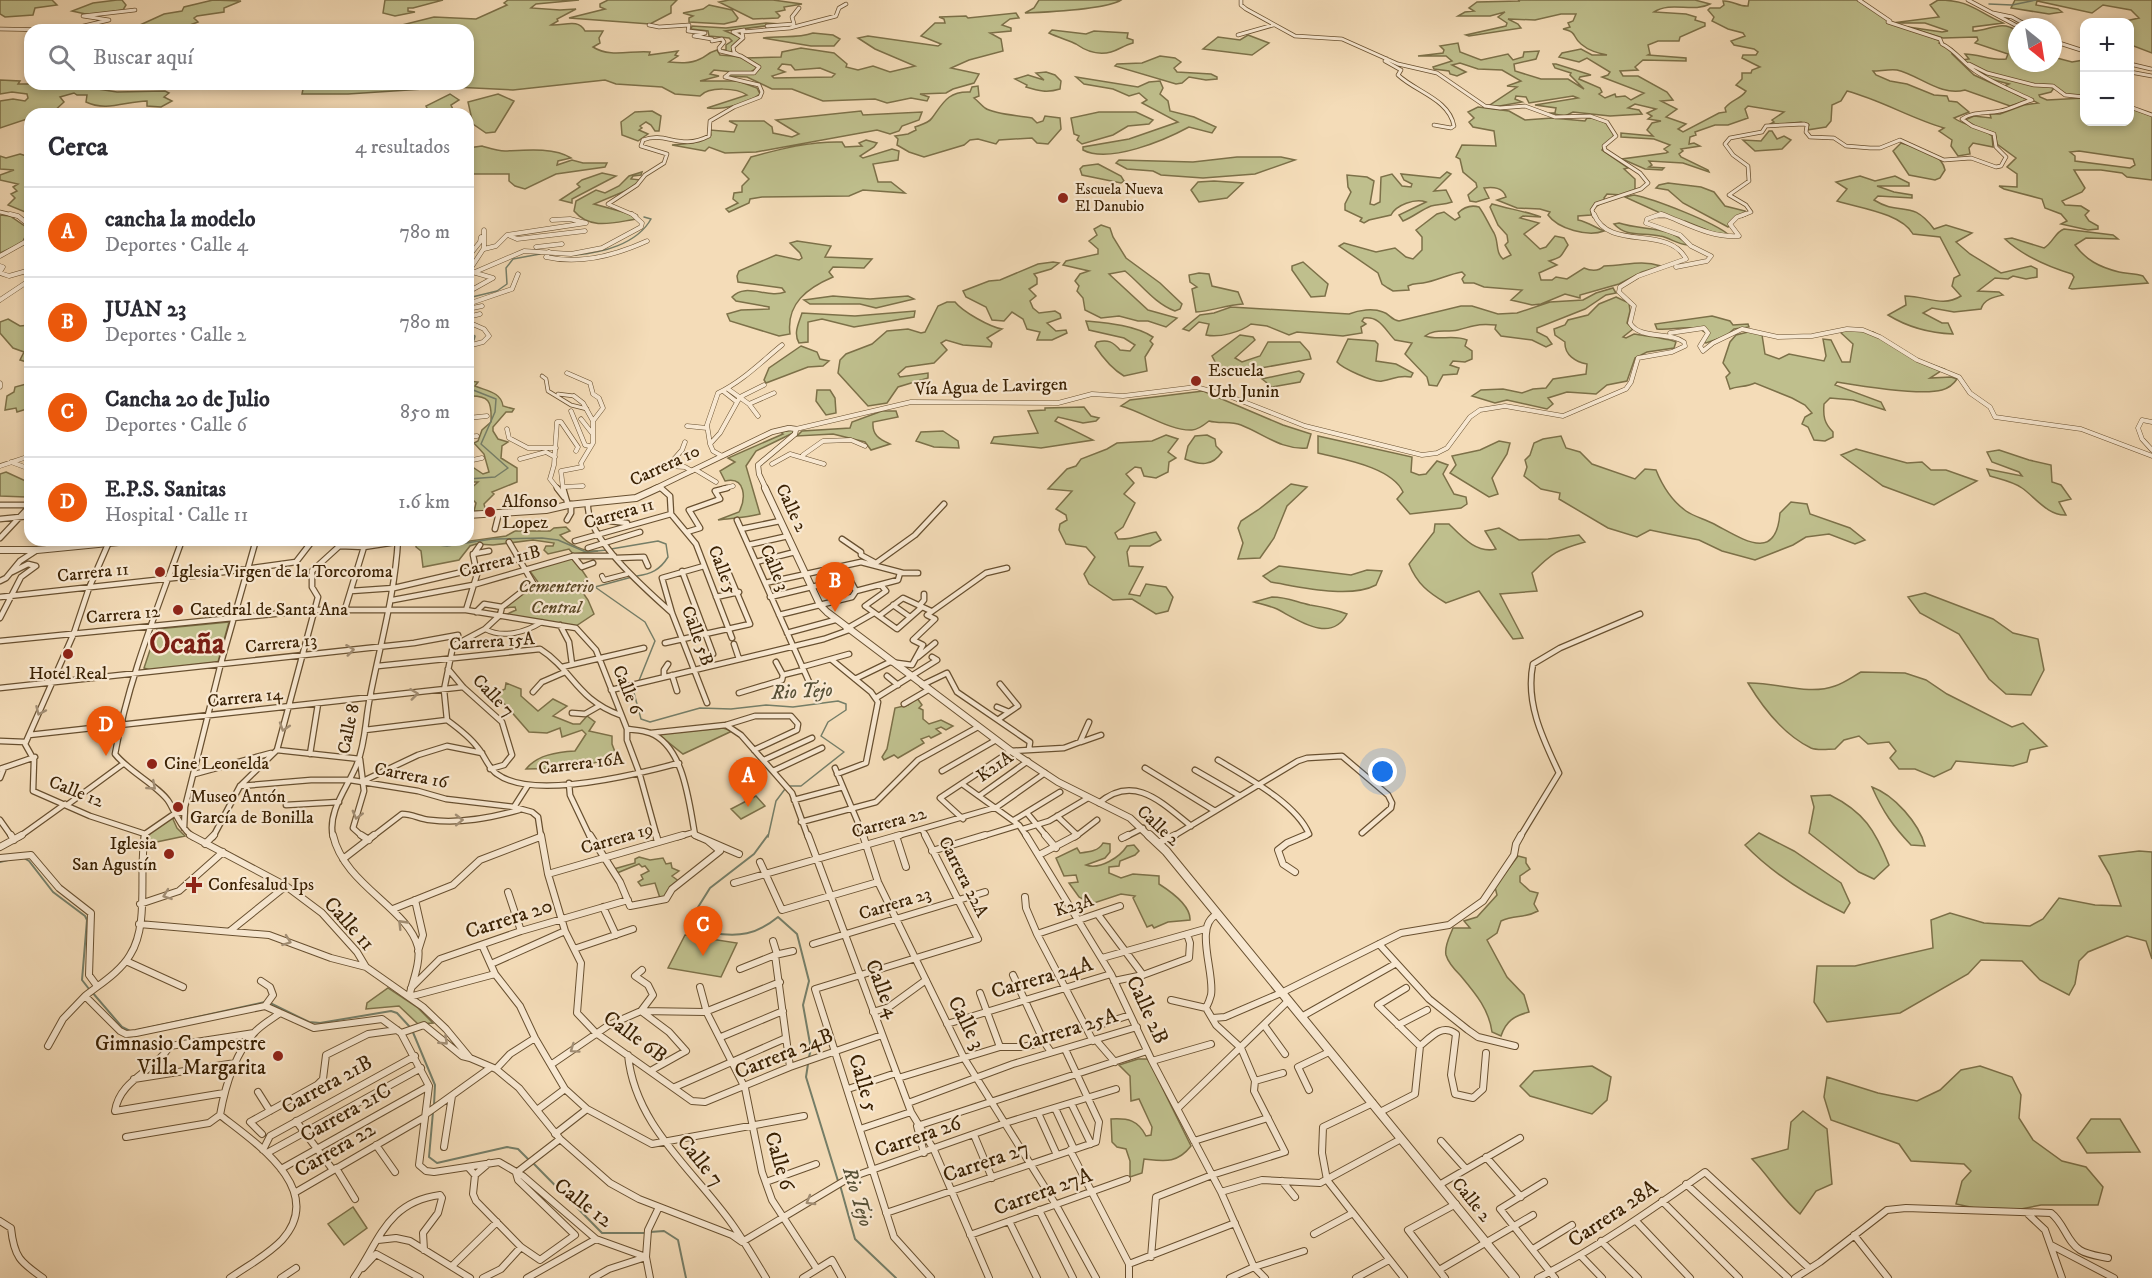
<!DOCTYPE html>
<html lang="es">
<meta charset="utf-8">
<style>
:root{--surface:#fff;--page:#f7f7f7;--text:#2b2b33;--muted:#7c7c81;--line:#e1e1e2;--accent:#ea580c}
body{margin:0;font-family:"IM FELL DW Pica",serif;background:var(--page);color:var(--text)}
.controls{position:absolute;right:18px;top:18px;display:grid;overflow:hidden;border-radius:12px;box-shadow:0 3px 9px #0003}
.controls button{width:54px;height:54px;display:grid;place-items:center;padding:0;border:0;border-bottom:2px solid var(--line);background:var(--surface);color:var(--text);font:30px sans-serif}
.compass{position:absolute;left:2008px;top:18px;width:54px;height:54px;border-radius:50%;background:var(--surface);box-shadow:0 3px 9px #0003;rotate:150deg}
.you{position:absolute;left:1383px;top:772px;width:21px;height:21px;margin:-15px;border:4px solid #fff;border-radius:50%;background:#1a73e8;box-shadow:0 0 0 9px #1a73e833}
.badge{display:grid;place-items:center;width:39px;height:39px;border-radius:50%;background:var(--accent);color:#fff;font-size:20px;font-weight:700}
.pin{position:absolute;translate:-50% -50px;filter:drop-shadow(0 2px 3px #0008)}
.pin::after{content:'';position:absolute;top:32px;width:21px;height:18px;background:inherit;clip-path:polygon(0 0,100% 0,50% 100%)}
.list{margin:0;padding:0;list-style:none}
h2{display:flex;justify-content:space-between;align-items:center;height:78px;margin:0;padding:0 24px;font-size:26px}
h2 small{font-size:20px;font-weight:400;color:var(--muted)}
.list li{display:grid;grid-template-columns:39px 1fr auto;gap:18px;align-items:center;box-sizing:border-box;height:90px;padding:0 24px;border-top:2px solid var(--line)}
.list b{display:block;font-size:22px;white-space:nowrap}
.list p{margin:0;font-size:20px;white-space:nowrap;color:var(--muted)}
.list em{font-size:20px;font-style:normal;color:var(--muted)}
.icon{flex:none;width:33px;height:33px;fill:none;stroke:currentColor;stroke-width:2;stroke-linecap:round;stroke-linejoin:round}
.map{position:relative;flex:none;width:2152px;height:1278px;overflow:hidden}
.search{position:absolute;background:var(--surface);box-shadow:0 3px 9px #0003;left:24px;top:24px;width:450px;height:66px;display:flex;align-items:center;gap:15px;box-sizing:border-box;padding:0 21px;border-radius:18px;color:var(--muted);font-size:22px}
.panel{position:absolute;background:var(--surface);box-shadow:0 3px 9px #0003;left:24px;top:108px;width:450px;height:438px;border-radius:18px}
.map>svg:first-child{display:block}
.green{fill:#bfbf8d;stroke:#7c7048;stroke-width:1.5;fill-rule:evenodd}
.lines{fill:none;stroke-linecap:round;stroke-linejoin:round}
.stream-far1{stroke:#757e68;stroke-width:1.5}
.stream{stroke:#757e68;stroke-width:2}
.pedestrian-far1-casing{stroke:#685030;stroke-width:4.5}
.pedestrian-casing{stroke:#685030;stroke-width:6}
.minor-far3-casing{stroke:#685030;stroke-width:4.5}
.minor-far2-casing{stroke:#685030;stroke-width:5}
.minor-far1-casing{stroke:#685030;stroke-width:7}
.minor-casing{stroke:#685030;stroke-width:8}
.tertiary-far2-casing{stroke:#685030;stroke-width:6}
.tertiary-far1-casing{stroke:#685030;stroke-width:8}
.tertiary-casing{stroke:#685030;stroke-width:10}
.pedestrian-far1{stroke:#f8e8d1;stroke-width:3}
.pedestrian{stroke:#f8e8d1;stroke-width:4}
.minor-far3{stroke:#f8e8d1;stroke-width:3}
.minor-far2{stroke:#f8e8d1;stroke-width:4}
.minor-far1{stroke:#f8e8d1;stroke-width:4.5}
.minor{stroke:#f8e8d1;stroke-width:6}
.tertiary-far2{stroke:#f8e8d1;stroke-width:4.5}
.tertiary-far1{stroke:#f8e8d1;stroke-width:6}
.tertiary{stroke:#f8e8d1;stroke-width:8}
.oneway{stroke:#a28e74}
.poi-dot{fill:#8f2418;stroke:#f8e8d1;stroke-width:2}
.labels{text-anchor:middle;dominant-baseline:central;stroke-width:4.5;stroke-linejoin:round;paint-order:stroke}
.far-poi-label{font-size:15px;fill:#3a2103;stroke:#f8e8d1;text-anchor:start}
.poi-label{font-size:18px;fill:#3a2103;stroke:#f8e8d1;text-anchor:start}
.street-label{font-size:18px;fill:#3a2103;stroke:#f8e8d1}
.park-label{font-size:18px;font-style:italic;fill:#5b4826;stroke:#f8e8d1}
.water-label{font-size:20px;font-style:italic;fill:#575036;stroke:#f8e8d1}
.near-street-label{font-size:21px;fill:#3a2103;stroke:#f8e8d1}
.near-poi-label{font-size:21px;fill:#3a2103;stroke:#f8e8d1;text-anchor:end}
.town-label{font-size:30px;font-weight:bold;fill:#7a1f14;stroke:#f8e8d1}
</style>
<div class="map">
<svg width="2152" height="1278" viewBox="0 0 2152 1278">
<rect width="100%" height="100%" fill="#f4dcb8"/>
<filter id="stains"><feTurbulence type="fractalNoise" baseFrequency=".00333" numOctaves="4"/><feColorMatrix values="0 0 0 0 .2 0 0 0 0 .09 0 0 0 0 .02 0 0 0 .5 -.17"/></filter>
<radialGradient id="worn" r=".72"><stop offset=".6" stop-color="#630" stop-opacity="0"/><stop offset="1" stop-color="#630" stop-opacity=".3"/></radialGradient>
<path class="green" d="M0,0H52L57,5L35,8L33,15L5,17L0,14Z
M117,0H122L126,5L123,10L90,15L72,11L93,3Z
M213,0L241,1L224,8V12L197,16L194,18L198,22C177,31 152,30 129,30L164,14L182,11L184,7Z
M385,0H443L413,8H408V11L415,12L395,16L383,13Z
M508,0H579L536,4L531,8L560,10L576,9L557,19L558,21L551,25C564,26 578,18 585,31H603L599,38L600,43L593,47C610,58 632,50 650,52L649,55L678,51L675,55L678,56L669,62C679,63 690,64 700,59C707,56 707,53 717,50L720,55C734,56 747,56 757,68L749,73H754L760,68L746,58L781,57L782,52L801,48L834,53L847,64L846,67L858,70L873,66L890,72L915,66L875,49L858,38L868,36L938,46L941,44L921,36L935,23H945L944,19L939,17L966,16L968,18L1016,13L1019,18L1010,19L1002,25L1011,28V31L990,33L1001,39L1003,51L969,60L951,68L979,74L974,83L953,89L946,93L920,94L929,97L927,101L911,98L887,103L875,99L823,101L792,89H772L747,77L726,76L733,72L714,70L710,74L719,76L700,81H738L757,88L760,94C747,104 723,110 707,108L747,95C737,88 709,86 700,96L675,94L662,87L616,84L605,80L513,90L454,87L348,94H302L303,89L312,84H468V30H382L434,17L476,19L507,5L504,3ZM782,64L791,65L795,70L820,68L835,74L832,77L774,78L772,76L785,72L778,69Z
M608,0H677L671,6V13L650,24L569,18L605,9L600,7V4Z
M729,0H773L802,4L784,7L785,10L776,12L780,16L778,18L753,19L719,2Z
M1039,0H1121C1105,10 1045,12 1025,13L1034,8Z
M1518,0H1695L1710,4C1693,13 1671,1 1654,12L1686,14L1696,17L1695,20L1705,23V26L1680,37L1679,41H1658L1648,45L1650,54L1648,55L1686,58V61L1643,60L1635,67L1638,70L1620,71L1623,76H1638L1667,92L1673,100L1661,101L1677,109L1666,117L1686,124L1678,129L1683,132L1719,113L1726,112L1725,108C1731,100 1741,99 1746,91L1736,85L1742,79V73H1751L1752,70L1760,67L1742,58L1743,55H1756L1758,52L1754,49L1734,45L1731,41L1745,36L1743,33L1728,29L1712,21L1714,17L1708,10L1710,8H1720L1724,5L1723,1C1732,0 1739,7 1748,6L1749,0H1859L1889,21L1941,41L1939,43L1952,49V54L1974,75L2029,100L2010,106L1965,90C1941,97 1919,75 1897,70C1890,69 1880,71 1873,71L1876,75L1890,81L1907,84L1934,95L1947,96L1949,101L1957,102L1969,112L1954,118C1965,126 1984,128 1992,136L1993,147L1973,143L1969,148L1970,154L1958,156L1951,146L1952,140L1939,131L1944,128C1910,118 1881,100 1847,91L1841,101L1832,105L1831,121L1826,127L1807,130L1809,125L1801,122L1773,125L1770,124L1774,122L1772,120L1784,112L1748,106L1745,109L1748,118L1728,125H1715L1695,132L1696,135L1690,137L1689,144L1694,143L1700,146L1681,149L1683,151L1679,154L1681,157L1708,170L1709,172L1683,163L1649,161L1652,165L1649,167L1664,168L1662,170L1645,169L1622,159L1666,153L1668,152L1664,149L1670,145L1654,139L1621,137V133L1653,136L1647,130L1652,123L1661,121L1648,119L1652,116L1647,113L1656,109L1635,104L1628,108L1639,110L1642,114L1610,116L1573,112L1565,116L1549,113H1555L1556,108L1535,105L1578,98L1573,96L1529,103L1526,97L1516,96L1515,99L1522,102L1494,107L1490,105L1517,87L1507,86L1521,81L1502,70L1478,69L1460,63L1452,65L1466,72L1457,76L1450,74L1449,71L1434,69L1433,67L1452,61L1446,56H1418L1443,53L1444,50L1440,46L1458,43L1460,52L1481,60L1508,54L1513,60L1523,57L1524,52L1539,51L1536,59L1514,64L1515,71L1541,79H1568L1584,89L1570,75L1571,73L1555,68L1553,64H1556L1591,75L1580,77L1579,79L1600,88L1602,92L1599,94L1605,98L1615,94L1616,97L1625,96L1631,100L1644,93L1602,77L1608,75L1610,72L1587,58L1579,62L1559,57L1562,53L1581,49L1592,55H1607C1598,53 1589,51 1581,44C1572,37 1578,32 1563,29L1570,27L1568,23L1573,21L1576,14H1561L1535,20L1508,19L1518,24L1521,28L1469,36L1466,35L1506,26L1507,23L1498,17L1505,12L1490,16H1458L1465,12L1474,11L1469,8L1477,2L1520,1Z
M1938,0C1970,0 1976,11 2003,23L1973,27V31C1989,31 2001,19 2017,31V63H2053V57L2072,62L2084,60V97L2066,94L2053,86L2034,84L2054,88L2051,92L2039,95L2040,97L2047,100L2084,98V122H2130V108L2152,116V180L2127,177L2122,173L2101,170H2074L2085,188L2082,192L2062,201L2065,205L2081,206L2089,211L2085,215L2089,221L2098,226V229L2088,230L2061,224L2067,221L2061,214L2045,208L2042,199L2004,189L1999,186L2017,187V174L2007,167L2016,158L1997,144L1995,133L1977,127L1965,120L1974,116L1991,118L1990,114H2000L2024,105L2038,103L2004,86L2009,84L1990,79L1980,73L2008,78L1986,73L1962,60L1969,59L1965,54C1978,54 1994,61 2006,59L2008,54L1975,43L1978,40L1977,37L1943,38L1908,27L1942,32L1948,31L1925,23H1892L1939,17L1930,5ZM2079,151L2133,159L2135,165L2130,168L2075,161V156L2070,152Z
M2015,0H2152V53L2131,45L2130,22H2121L2139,18L2131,10L2103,5L2092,13L2037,1L2036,5L2058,9L2062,12L2049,14L2011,8Z
M709,5L732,10L738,18L736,21L724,24L689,22V18L693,16L683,13L703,9Z
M766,23L781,24L725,31L742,38L732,47V52L725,53L721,50H726V45L732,41L729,38L709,36L708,31L691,29L692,26L726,28Z
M1052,30L1086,34L1094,31L1128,33L1127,38L1133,40V43C1124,45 1119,50 1111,52C1097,56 1086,51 1076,44C1070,41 1057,37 1049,33Z
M813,33L833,35L840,39L834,46H811L763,38C780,35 797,39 813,33Z
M1248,35L1269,43L1252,55L1203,49L1218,37L1240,40Z
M1160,56L1175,58L1181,62L1174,68L1177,72L1211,74L1217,77V79L1206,80L1189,77L1182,83L1176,84L1115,66L1117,64L1142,63Z
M1046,72L1055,75L1061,81L1060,89C1047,93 1039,91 1026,87L1027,85L1015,79L1028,75L1044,80L1036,73Z
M1076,77L1138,87L1149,82L1160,81L1163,88L1160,94L1168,101L1170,111L1194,117L1216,127L1212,133L1189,127C1165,140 1109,164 1083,150V147L1129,139L1178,122L1142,103L1147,100L1139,93L1129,96L1113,89L1084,84Z
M0,80L20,81L18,84H96L98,89L117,92L165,91L169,93L164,97L172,101L161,107L147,106V101C127,101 106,112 86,102L87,95H77L74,93L60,97L64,102L51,114H30V118L0,128V101L13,99L25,101L28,98L27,94L12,92L0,94Z
M978,86L979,96L974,98C978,101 981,105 985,108C996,115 1018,115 1032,118L1037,123L1043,121L1045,116L1060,118L1061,129L1048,144L1037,143L1032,138L999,140L996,144L978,139L970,140L964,145L924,157L909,152L897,145L898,139L895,136L908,134L916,130L915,127C920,125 929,123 932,118C943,103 948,91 970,92L972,87Z
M450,94L459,100L451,105L455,114H430L426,106Z
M498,94L514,101L495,132L486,133L473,124L468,102Z
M1478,107L1509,111L1525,120L1552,118L1585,121L1587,118C1597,118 1620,125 1612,140C1610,144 1605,145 1602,150L1628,168L1624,169L1635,179V190L1622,195L1607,194L1604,198L1605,201L1592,209L1591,215L1578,216V220C1588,222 1594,227 1604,231C1588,237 1558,229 1548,215L1550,212L1540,209L1517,208L1497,200L1506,197C1503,187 1493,187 1484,188L1489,198L1476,202L1470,201L1468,195L1477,187L1476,183L1463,172L1460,159L1456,157L1462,145L1496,146L1494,131L1473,127L1469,122L1474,118L1468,112Z
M652,111L661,116L659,131H655L651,125L646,122L640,126L642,128L639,130L648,134L638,141L622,135L621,122L635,112Z
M861,111L863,115L922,112L919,120L902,126L899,131L890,134L877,130L756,152L725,153L709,147L705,151L672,145L693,143L711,135L710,130L734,132L737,125L729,121H764L772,127L773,133L792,137L799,134L776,120Z
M1099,112H1136L1153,120L1149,124L1128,126L1113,135L1082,144L1077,140L1079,136L1074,134L1071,118Z
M1769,131H1772L1777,139L1784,136L1791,140L1782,149L1755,151L1743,140L1761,141Z
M866,140L877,143L874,147L860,156L863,158L892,149L899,151L898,160L873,164L878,182H891L905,193L863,190L849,196L762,197L750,199L749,203L729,212L726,209L738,203L733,199L734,193L742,192V186L749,179L742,172L751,157C780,149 811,141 842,142L845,147L862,146L859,143Z
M1901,143C1917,148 1941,151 1945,170L1940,178L1935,180L1909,175L1893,151Z
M482,146C489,148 498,151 505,151C525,150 554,147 571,158L558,161L557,165L572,160L583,163H607L605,167L556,174L525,189L515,186L509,181V174H468V148Z
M20,154L30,157V214L8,205L15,198L11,194L17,191L13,187L18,184L0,180V175L14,170L0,169V156L6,158Z
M1237,157H1281L1295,160L1255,174L1203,178L1161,175L1153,171L1127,169L1116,163L1119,160L1193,162Z
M1098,164L1121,176L1124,181L1121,183L1082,175L1080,169L1083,166Z
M642,172L641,175L633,176L631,179L641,180L630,189L594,204L634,215L637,219C615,222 591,231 574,211L576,201L596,190L605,193L619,186L629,176Z
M1447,172L1451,174L1434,191L1446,190L1452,202C1444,205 1438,204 1431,206C1421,210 1413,217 1403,221L1399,215L1426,202C1415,198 1396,205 1391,215L1369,220L1364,223L1360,221L1362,218L1345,210V204L1351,192L1348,187L1347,175L1367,177L1374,181L1370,204L1374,205L1380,202L1381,177L1392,174L1402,186L1411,187L1412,184L1404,180L1401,174L1440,178Z
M602,173L616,176L572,199V203L560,200L580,187L577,184L582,180Z
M1860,176L1875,181L1895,176L1909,183V186H1877L1894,192L1912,195V198L1878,196L1874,200C1901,217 1911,198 1934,229L1946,225L1972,233L1956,242L1970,254L2001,273L2031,266L2037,269V277L2026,279L2013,276L2008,279L1995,278L1978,291L1999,292L2003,295C1994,297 1984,299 1981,309L1954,312L1932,308L1923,313L1942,323H1948L1953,334C1929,333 1909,328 1888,315L1906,305L1905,296C1927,296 1942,308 1961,296L1952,286L1954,278L1960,275L1940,237L1913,234C1901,213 1859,208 1837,201L1847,189L1836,182Z
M1214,181L1243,183L1227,198L1199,202L1191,190L1198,182Z
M1668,183L1701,187L1714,192L1725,206L1745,211L1744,214L1738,216L1728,227L1683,203L1668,190L1656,188L1659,185Z
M1634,195C1654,199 1714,222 1729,235L1712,232L1685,221L1682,223L1625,197Z
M1492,204C1509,209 1525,211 1541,217L1523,216L1520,218L1539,223L1524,234L1540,249L1546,247L1555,236L1564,238L1568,245C1560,257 1564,256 1549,261L1557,265L1539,273L1541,280H1552L1556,277L1567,279L1584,268C1591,271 1598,272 1604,266C1626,266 1639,259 1661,266L1642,272L1619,284L1580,295V298L1565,294L1541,304L1532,305L1511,300L1522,290L1484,287L1474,283H1464L1462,279L1465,275L1462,272C1449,274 1436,281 1423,283C1417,284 1414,283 1408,286L1409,290L1393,291L1388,288L1382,284L1378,273L1339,246L1344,243L1376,252L1395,248L1406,257L1413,259L1422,250V237L1416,230L1437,214L1444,212L1455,220L1460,217L1458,213C1464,207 1472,205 1479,207C1485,215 1489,225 1494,233C1499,242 1495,252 1503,259L1511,255L1505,245L1508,242L1507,235L1498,225L1490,207Z
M0,215L10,216L29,229L22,243L0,253Z
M1619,223C1643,231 1669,225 1688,245C1676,244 1671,238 1660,236C1643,232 1627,238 1614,224Z
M1101,225L1110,228L1113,237L1126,258L1160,283L1182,304L1180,309L1175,311C1155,304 1141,284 1125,271L1109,274L1148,310L1177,318L1166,327L1148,321H1138L1119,316L1101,318L1085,310L1083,298L1077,291L1079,286L1075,281L1080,274L1089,271L1063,265L1066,261L1098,254V249L1089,241L1097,235L1094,229Z
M2064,229L2113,235L2118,239L2086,238L2075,245C2086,260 2099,267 2119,272C2127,274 2135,273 2143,276L2148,283L2072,289L2069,288L2074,277L2072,274C2049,267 2023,256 2005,239L2012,238L2044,248C2053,243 2055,232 2064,229Z
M797,241L831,246L825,257L872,259L864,268L833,267L829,272L833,277C807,288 786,304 790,334L779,336L730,321L727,314L741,310L769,309V307L736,301L732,297C746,282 768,299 785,292L782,288L738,282L737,276L739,271L776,255L799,260L802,258L800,253L790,243Z
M1053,262L1059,263L1051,269L1034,274L1037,278V284L1029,289L1036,296L1030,301L1033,308L1039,313L1055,311L1060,314L1061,318L1047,323L1056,331L1066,330L1067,333L1052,340H1037L1040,332L1027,329L1023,319L1012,312L1004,321L992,320L986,307L966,297L963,291L989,281L1000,280L1038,264Z
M1303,262L1328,284L1325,296L1311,297L1292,270V266Z
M1199,273L1209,274L1212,286L1238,292L1243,304C1226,305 1212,311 1196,312L1192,289L1197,287L1190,282L1189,275Z
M1613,288L1616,293L1606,295L1585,309L1537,328V332L1547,337L1552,344L1546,347L1532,340L1501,336L1495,329L1496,325C1478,323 1474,326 1458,330C1446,333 1435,328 1425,336C1439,341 1453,334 1467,340L1465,346L1472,351V359L1465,362L1453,361L1450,365L1459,368L1457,374L1443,375L1437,386L1429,385L1427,377L1405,354L1412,343L1395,340C1385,330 1380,316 1364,318L1362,321L1366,324L1361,327L1362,333L1343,336L1297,332L1289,335L1267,326L1251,324C1241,332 1219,338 1206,335L1209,324L1199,322L1189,331L1183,329L1200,315L1214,313L1231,307L1349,314C1359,310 1373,308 1383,312C1390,314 1391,320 1399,321L1461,306H1472L1498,314L1517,313L1550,302L1583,300L1596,293Z
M833,296L870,299L908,296L914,299L876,308L860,304H810L804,300Z
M1616,297L1629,303L1630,311L1627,323L1633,329L1623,337L1626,338L1634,334C1644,336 1668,338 1676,342L1674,348L1647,352L1635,358L1627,381L1607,385L1596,394L1567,392L1548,398L1553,404L1547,409L1507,400L1495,403L1472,396L1481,390L1503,389L1522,393L1533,389L1546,388L1553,379L1586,374L1587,364C1576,362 1564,355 1565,342L1555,335L1554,329L1565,325L1568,320L1588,315L1599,304Z
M947,302H955C963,312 990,327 1002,329L987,338L992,343L991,347L963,345L946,340L941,343L947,350L934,363L906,367L898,374L900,377L928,373V378L898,387L887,403L868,406L838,373L840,360L846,354L872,344L887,331L908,329L921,333L925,332L938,306Z
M915,311L914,317L854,327L822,319L808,322V342L799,343C793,333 799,323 802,313L855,316Z
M1712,316L1730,321L1733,325L1748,324L1749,327L1734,329L1726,336L1706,343L1703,342L1708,335C1697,322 1673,331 1657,329L1655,324Z
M8,319L20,326L30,325V363L20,360L24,352L13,348L0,333V322Z
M1086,321C1107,323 1134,325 1153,337L1150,341L1153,344L1145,357L1147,371L1124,376C1112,369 1103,358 1095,346L1097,342C1108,339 1113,342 1120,350L1130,351L1135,345L1124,338L1089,330Z
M1849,330L1873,332L1918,360L1944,369L1930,378L1951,377L1957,379C1953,385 1949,388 1942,390C1920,396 1861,386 1837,382L1835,385L1881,402L1885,410L1853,400L1830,398L1824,404C1823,416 1824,423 1833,432V437L1825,441L1814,440L1808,427L1802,424L1805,417L1812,413L1805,405L1792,398L1755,383C1747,387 1739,386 1730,389L1726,377L1730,373L1723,363L1730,342L1736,335L1752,331L1762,335L1765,354L1779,359L1789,354L1824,361L1826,356L1823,339L1831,340L1842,362H1850L1853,344L1840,332Z
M1240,335L1253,337L1255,340L1235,358L1242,362L1260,356L1268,342H1300L1309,352L1311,359L1222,375L1212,356Z
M1348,339L1375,341L1378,344L1376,361L1396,364L1413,373L1411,377C1396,375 1395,379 1382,381C1374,383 1342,368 1337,362Z
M801,346L817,352L820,359L829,361L823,366L808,367L766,383L764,380L769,368Z
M1299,371L1304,374L1300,382L1272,387L1262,379Z
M468,381L478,382L475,386C487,391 501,392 503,406L514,409L512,412H506L493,427V431L498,439L508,442L502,446L501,458L517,468V482L492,492L494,494L484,504L486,512L474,511L476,503L468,495V491L478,482H468V467L471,466L483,474L489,472L484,454L474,443L478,441L482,430L491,422C492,401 489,395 468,396Z
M30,383V386L25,388L30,399V408L17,412L16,408L5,410L7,396L14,392L15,387Z
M817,390H830L835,398L836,413L826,415L816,401Z
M1203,391L1283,425L1311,434L1307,448C1281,450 1264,434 1241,425C1231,421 1219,424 1209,421C1204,425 1197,430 1192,430C1170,431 1143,412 1121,406L1130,400Z
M1084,407L1091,416L1099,418L1096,421L1083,423L1058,417L1055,421L1093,440L1041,448L991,443L994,437L1038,433L1028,411L1045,410V408Z
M882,411H896L898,417L873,422C872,435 879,439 890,444L871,450L865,442L833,434L797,436L802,431L850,428L852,422Z
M793,430L794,432L791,434L756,451L746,466L760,514C745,518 733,518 718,520L739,512C746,499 746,476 725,481L720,471L735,462L728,458L783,434L780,432Z
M943,431L958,441L959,448L934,447L916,441L921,432Z
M1166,435L1178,439L1168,452L1176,458L1169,462L1168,472L1156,478L1144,476L1141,468L1135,467L1126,474L1134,483L1124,494L1135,503L1123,527L1115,533L1118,539C1133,540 1142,534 1156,532L1161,540L1150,546H1130L1127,552L1129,566L1143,567L1129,594L1140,596L1146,584L1166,587L1173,597L1168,611L1156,614L1132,599L1113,600L1089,584L1084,574L1095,557L1086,547L1066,544L1059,530L1060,524L1067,520L1066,515L1056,509L1072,491L1048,489L1067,469L1076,466L1081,459L1107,449L1117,443L1152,441Z
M1207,435L1215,439L1216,446L1222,452C1212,467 1200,465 1185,459L1188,446L1195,436Z
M1318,436L1412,457L1411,472L1419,475L1426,474L1437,461L1448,465L1443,474L1454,494L1466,497L1467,504L1461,508L1410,514L1397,499L1403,492C1392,467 1342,459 1318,453Z
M1561,436L1566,448L1580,452L1592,464L1635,479L1645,469L1656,470C1662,485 1672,501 1686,511C1693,516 1704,519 1712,523C1740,537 1776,565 1780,513L1791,502L1807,504L1810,514L1850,528L1865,540L1855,544L1829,534L1806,537L1793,545L1755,560L1722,551L1699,540L1669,534L1650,530L1637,537L1608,528L1559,499L1560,493L1541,489L1524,476L1527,467L1525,460L1530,455L1534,443L1543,439Z
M1499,441L1510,443L1507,454L1492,478L1498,494L1489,497L1450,473L1456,465L1452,456L1480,450Z
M1856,449L1907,463L1922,462L1931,470H1946L1977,481L1934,505L1883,486L1841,455Z
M1999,450L2029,460L2051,465L2052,482L2061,485L2071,499L2059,502L2066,515C2048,516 2035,497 2022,488C2014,482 2000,479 1990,476L1987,469L2022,476L2019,472L1992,462L1987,452Z
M6,472L30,483V492L26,497L0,496V474Z
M1291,484L1307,487L1287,506L1274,538L1260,558L1238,559L1243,543L1238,528L1241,521L1258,510Z
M1435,524H1449C1462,537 1477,554 1496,549L1485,531L1499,528L1519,540L1548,539L1579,535L1585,542C1557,550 1553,552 1532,573L1537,591L1500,594L1523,638L1513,639L1479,591L1446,603C1429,593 1417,584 1409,564L1434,532Z
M566,527L570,531L560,535C569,545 584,552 598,551L573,554L569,549L548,554L544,550L546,546H553L554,543L533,540L493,545L476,544L470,546L459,560L423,567L421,551L416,547V540L449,541V544L506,536L515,531H550L554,528Z
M573,557L588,579L584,582L589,587L581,590L588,600L594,614L576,626L505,615L516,610L515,607L503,608L538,582L529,570Z
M1279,566L1351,575L1367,570L1382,571L1376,585C1350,599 1301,587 1271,582L1263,576Z
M1925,593L1993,619L2013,633L2038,639L2044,670L2031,695L2006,694L1989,679L1959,634L1920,613L1908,597Z
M1272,597C1287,597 1296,602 1310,605C1323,607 1334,609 1347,614C1331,644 1298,620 1277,609C1270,606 1261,604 1254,602Z
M229,622L218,662L150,670L144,668L157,629Z
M1861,672L1905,673L1926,680L1947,694L2012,727L2023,723L2047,746L2030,750L2027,762L2013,766L1956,761L1951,769L1934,777L1915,769H1899L1890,758L1896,751L1889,742L1868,744L1859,736L1844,740L1835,749C1828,749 1818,751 1811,748C1784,735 1763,708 1748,683C1776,682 1808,696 1835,686C1844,683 1852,677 1861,672Z
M506,683L521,689V696L538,711L553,699L567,706L553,716L573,724H580L587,716L595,722L589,731L612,736V744L618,760L608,765L604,760L576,768L526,769C537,755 557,752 575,751L586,734L582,730L562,737L560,728L547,733L529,732L501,700L497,693L505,689Z
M917,698L922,705L919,708L923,710V719L929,724L941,720L953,726L946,730L941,727L936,729L941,733L931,738L929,736L921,739L924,743L898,758L894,755L884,760L882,757L887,749L895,708L908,705Z
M723,728L732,731L683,754L658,734Z
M1872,787C1894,795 1919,823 1925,846L1911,845C1893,826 1883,812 1872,787Z
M1830,795C1864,812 1875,830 1889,865L1874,879L1859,872L1809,833L1814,807L1811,796Z
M756,796L765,806L741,819L731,809Z
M172,817L177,828L185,836L147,844L150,832Z
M1759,833L1794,851L1841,883L1850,903L1844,913C1809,896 1772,873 1745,845Z
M1103,843L1110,844V852L1105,858L1086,865C1100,870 1120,857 1127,846L1134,845L1139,851L1135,855L1120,861L1119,866L1109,867V873L1121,878L1133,874L1159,876V884C1170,891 1191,905 1190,920L1168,922L1154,928L1152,925L1147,927L1133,898L1135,896L1121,894L1091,904L1079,897L1069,883L1078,882L1076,875L1064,876L1056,858L1077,848L1080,853C1089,852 1099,851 1103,843Z
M2139,851L2152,852V959L2146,941L2127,936L2088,952L2079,961L2075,984L2069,995L2040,980L2022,961L1981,960L1968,974L1900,1013L1827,1022L1814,1002L1817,966H1855L1933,948L1931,920L1950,913L1984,923L2030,926L2043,919L2059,898L2095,905L2121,906L2110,875L2099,856Z
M1518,856L1526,858V863L1530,869L1520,876V882L1530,891L1538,893L1534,904L1538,911C1524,919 1515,914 1501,921L1497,933L1487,940L1507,977L1524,995L1529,1012C1514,1016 1506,1021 1501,1036L1492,1032C1489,1009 1475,993 1460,975C1455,970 1448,962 1446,955C1444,946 1450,936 1453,928H1470L1464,921L1477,917L1497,895L1495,887Z
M639,857L650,860L663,858L666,864L671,863L672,868L679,871L672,876L680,882L664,899L660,898L655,883L641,886L638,882L643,879L641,875L649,871L645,866L642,867L639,864L617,873L614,869L635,863V859Z
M685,935L737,943L721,977L668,968Z
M388,988L418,1008L433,1023L418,1024L399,1006L366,1009L367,1003Z
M1138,1059H1148L1191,1146C1177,1164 1164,1161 1144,1159L1142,1173L1130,1177V1161L1126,1149L1117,1147L1112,1142L1111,1119C1128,1118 1138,1120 1146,1136L1151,1135L1152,1127L1139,1099L1131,1101L1130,1076L1119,1065Z
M1592,1066L1611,1077L1607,1100L1592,1114L1530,1096L1520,1086L1534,1071Z
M1980,1066L2012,1077L2021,1095L2019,1118L2033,1140L2062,1161L2086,1167L2103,1187L2098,1205H2041L2021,1209L1975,1208L1956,1204L1962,1181L1971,1171L1964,1164L1911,1161L1899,1144L1831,1120L1824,1097L1827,1077L1878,1093L1917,1101L1940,1090L1961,1070Z
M1803,1111L1827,1129L1832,1184L1816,1191L1800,1214C1781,1198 1769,1176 1752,1159L1788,1149L1791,1122Z
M2091,1119H2120L2140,1152L2087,1153L2077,1138Z
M353,1207L367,1228L344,1245L328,1224Z"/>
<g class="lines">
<path class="stream-far1" d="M1989,4L2012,5L2036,0
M575,255C602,253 637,244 651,219L644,217
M468,298L497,291L507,284L506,268L513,259L540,254
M468,331L475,336L474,340L468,343
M468,388L496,399L495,412L481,444L508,468L495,477L468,479
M424,540L430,544L447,546L492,539L542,538L558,540L586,552L607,550
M611,549L658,541L666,544L668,557C660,570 651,574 637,576
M632,577L595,587L645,622L655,641L634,693L641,719L650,722L700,708L731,709L766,705L793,707L838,701L846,704V710L828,722L821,736L844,752L801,786H789
M768,837L776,801L785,789"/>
<path class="stream" d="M768,835L754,854L710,888L690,920V925C697,931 703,932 712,933C739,937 756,935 778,917L797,934L809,981L803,1005L811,1049L809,1057
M24,858L29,861L53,892L85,916L87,920L82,980L89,989
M0,862L8,860
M92,992L122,1027L130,1031
M270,1003L309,1022L320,1023L391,1011L397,1013L409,1026
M138,1030L265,1002
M412,1030L435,1085L434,1105
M808,1064L806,1077L838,1181
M433,1112L429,1157L437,1163L507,1147L518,1149L529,1160
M533,1163L602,1233H645
M840,1185L855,1239L896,1278
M650,1232L664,1231L678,1240L686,1278"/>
<g class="pedestrian-far1-casing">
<path id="pedestrian-far1" d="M542,376L546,379L548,391L571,405L587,409
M558,394L574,396"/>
</g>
<g class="pedestrian-casing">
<path id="pedestrian" d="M602,576L604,580L627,574
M485,629C503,639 526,632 542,622"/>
</g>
<g class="minor-far3-casing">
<path id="minor-far3" d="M1241,0V5L1246,9L1295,36L1342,39L1398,64L1437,73L1485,106L1500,108L1525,106L1555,117L1590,116L1607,122L1616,136L1604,146L1605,150L1640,173L1648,183L1641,189L1596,204L1592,210L1594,216
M1968,0L2019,27
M1993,13L2012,17L2030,27
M767,26L794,24L792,17L799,8
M0,29L52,30
M67,30L109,20L83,16L135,10
M1238,35L1273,25
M743,38L733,32L744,30
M2053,41L2084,51
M738,55L734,52L733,47L743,38L742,32L790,28L836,16L839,8L846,4
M1387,59L1385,61L1401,70L1398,75C1416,92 1449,99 1454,126L1451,128L1434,125
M1969,64L1987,73L2034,85L2053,86L2065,95L2084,97
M2130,64L2151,69
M2130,72L2152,76
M2130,107L2152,115
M0,212L17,216
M636,216L608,204L637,185L645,175L664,163L667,154L641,146L643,140C666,131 680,151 709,136L710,121L734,107L760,97L762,92L759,85L725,77L730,73H754L759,67L741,56L720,51L719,48L724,42L722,39L712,41V39L694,36L705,33L688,31L689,25L659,27L649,25
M1657,216H1666
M1741,216L1751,212L1746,205L1729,195L1749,181L1748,166L1733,155L1725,144L1730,138L1762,132L1766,126L1804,124L1807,125L1806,132L1810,137L1834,138L1846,146L1870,148H1880L1900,140L1944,160L1971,158L1996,167L2001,166L2006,157L1996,147L1994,134L1972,126L1962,119C1973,111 1986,114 2000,111C2010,109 2021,103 2032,100C2013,91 1993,83 1975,71C1963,63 1955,50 1942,44L1940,39L1888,22L1890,21L1859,0"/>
</g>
<g class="minor-far2-casing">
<path id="minor-far2" d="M10,214L18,216L30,226
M1661,214L1647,219L1646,223L1680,235L1691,246L1711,256L1707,261L1676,267
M1662,214C1688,224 1711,238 1739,236L1730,224L1737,217L1745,214
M552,220L570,219L586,223
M484,230V248L469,271L493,278
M508,235L517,239L585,231
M536,247L562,244
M484,249L496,246L507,235L586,223
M549,252L546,257C580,265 616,255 647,241
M0,256L25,242L30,231
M468,257L480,242L481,237
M0,266L3,267L0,272
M0,273L9,276L30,270
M468,275L524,251L571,254L602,248L641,227L642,223L632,214
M468,292L493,278
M0,300L30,280
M468,304L512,289L518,274
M468,309L482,306
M468,317L480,314
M468,322L484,329L489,336L483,342L468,346
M1670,333L1704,328L1708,333L1700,346L1703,351L1713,343L1742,329L1778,337L1812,336L1847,329L1863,330L1880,337L1917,360L1959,377L1970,393L1990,407L1995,417L2081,429L2152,456
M0,383V387
M728,389L749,404L758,416
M723,391L737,402
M574,396L583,403L593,421
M749,404L774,393
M571,411L585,445L589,446
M468,418L487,416
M581,419L592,433
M2152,422L2142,420L2138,428L2142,439L2152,450
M687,426L707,428
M507,429L509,438L528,448H556
M796,429L911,402L1058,403L1092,394L1123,396L1196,387L1229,396L1305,426L1422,455L1437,453L1447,448L1470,417L1480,410L1505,406L1563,416L1626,389L1631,382L1638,358L1672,352L1685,346L1684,342C1669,331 1640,340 1630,323L1634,306L1619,292L1620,287L1638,276L1686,259C1668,224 1609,252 1594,214
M468,437L477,436
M710,444L707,425L718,393C743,381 761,362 782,345
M803,455L823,441L851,440L865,446
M722,456L713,451L710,444L720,433L740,397L764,385
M520,459L546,452L555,457
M468,461L482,458
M11,462L30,469
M772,464L790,454L824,464
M0,466L30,456
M668,466L682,450L685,442
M668,466L685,467L692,471
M696,470L716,482
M563,487L583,486
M660,487L662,489
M558,489L550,479L554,465L557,422H561L578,447L576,451
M563,489L561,471L582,467L581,463L593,443V421L603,408L599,398L593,394L590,383L567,373
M722,489L733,486"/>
</g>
<g class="minor-far1-casing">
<path id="minor-far1" d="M557,488L564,497
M563,488L568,505
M661,488L670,496L671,514L696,544L732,638
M588,503C585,538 647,590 672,613
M0,505H30
M0,519L30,516
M591,519L627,523
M567,520L571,513V504
M737,520L814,693
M495,529L499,513
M741,529L780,521
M687,532L700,528L689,510L720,499L715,491L727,488
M0,538L30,506
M842,539L861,552V555L874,562
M182,540C157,610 128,680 115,754C128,771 160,787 169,802C176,814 181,828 193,837
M575,541L671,514
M109,542L89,588L74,633L25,744L34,760L33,791L90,816L145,834
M748,545L788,536
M340,546L364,547L409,540
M48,548L53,540
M588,548L640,532
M473,554L489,551
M573,556L582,567L593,563
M616,558L644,557L648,566
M756,562L795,552
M876,563L915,535L944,504
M704,566L662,578L672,613L707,703
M476,569L473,555L480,545
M682,571L713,654
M0,581L6,578L20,561L37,550
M765,583L861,562L903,573H918
M881,585L886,591L865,606L897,629L922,607
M351,591L394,588L518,559
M0,597L210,574L296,562L313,540
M716,597L739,592
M770,597L849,578L856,591
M393,600L473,585L573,556H614
M893,605L910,617
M919,606L924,600V594
M345,609L364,547
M466,610L479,568
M476,612L484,604L502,607
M779,615L852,597L856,591L898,580L900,573
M879,616L903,598L931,611
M0,618L21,577L36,566L28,564L12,572
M560,625L569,642L572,664
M846,629L874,613
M787,633L835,620
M0,641L314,610H466L576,628L596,650L627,729V740L639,772L657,837
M665,643L750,624L729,574
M734,644L739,659
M918,657L935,643
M832,660L871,692L878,702L866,763L837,774
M776,662L783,675
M378,666L540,649C573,670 576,699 620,715
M562,667L644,648
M802,667L849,654
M448,669L463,687L502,722L512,755L504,765L490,769
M672,675L677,691
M783,675L803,670
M887,676L898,685
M664,677V670L668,664
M855,679L890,662L912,665L923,645L913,640L935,619L927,615L986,573L1007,568
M922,685L947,673L957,692L1030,742L1029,749
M0,688L414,643L458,635
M611,690L824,639L849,630
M533,692L542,682L565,672
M739,693L782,680L783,675
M876,698L937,660L932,657
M904,704L928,690
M997,707L1009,712
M572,713L585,714L599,706
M999,719L1018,706L1000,684
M447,720C458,728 470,737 478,748C485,756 488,768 497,774C533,801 638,774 679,763
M447,720L444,690L453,646L485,629L500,615L502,607L533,583L509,542
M726,725L741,735L792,793L808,837
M627,729C634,730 643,730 650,733C684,746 689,803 695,835L699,837
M365,730L447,720
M651,733L726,725L755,716H791L798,724L797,730L754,750
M29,735L463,687
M0,741L25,742
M1081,742L1101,735
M277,750L360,759L364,791L353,828L363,837
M310,754L318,704
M764,760L812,738
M1218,760C1246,777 1296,803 1309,834L1302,837
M835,768L864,837
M1145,768L1215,811
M0,769L35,757
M1195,770L1240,796
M773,771L822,748
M942,771L996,740
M195,774L271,753
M0,778L4,768
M361,782L418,755L447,746L482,753
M569,783L570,795L590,837
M962,784L1019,825L1027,837
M240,786L311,780H350L418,791L446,799L514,807L532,812L538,817L541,837
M979,796L1028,761
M794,800L843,787
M1099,803C1134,773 1162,803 1191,826
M67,805L123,764
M286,805L339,802
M514,807L528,785
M1027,813L1047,837
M1057,816L1077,835
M963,819L940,798L1011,751L1064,748L1080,742L1089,722
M0,820L12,837
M1014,820L1060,792
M801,822L876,802L918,760L978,727
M184,828L185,807L221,663L256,540
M922,829L926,837
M1023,829L1049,821L1088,798
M145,834L174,814L184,812
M19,837L65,804
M144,837L145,834
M213,837L240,786L277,750L318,597L312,587V571L346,540
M333,837C327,811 348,787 357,764C366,742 365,720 370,697C380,645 395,594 398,540
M372,837L402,814C412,814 420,819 430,820C460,824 490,818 519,810
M678,837L694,832
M894,837L997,807L1045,773
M980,837L1019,825
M1075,837L1097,820
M1125,837L1143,828
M1172,837L1298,761L1307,758L1342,756L1388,795L1392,803L1391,808L1362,833
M1520,837L1559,773C1543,739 1525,703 1533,664L1560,648L1640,614"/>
</g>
<g class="minor-casing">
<path id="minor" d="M11,835L14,840
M145,835C138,871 150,924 130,955C120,972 100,984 85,996L120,1031L126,1034L136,1033L265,1006L314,1028L382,1019L401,1033L429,1086L419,1165L426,1171L434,1172L499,1162L523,1176L596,1239L646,1257L650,1278
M190,835L286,886L322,913L357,952L366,967L423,1007L446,1029L470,1058L496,1069L519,1088L560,1139L610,1183L639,1199L732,1235L742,1242L849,1178L1005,1123L1116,1089
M333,835C344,885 408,908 418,947C421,962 412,983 409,997L495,974
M361,835L369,840
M541,835L548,874L565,931L581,963L577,1013L596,1033L692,1101L705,1102L790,1067L882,1035
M590,835L620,882L630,906L666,899L672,889L720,851L708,841
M656,835L658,842
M695,835L739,854
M808,835L911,1112L934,1150L989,1278
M863,835L878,882L964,1058L1056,1205L1096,1278
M925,835L978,939L815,989L894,1237L931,1278
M1026,835L1111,974L1152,1061L1221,1192L1254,1267L1265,1278
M1045,835L1056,848
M896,836L906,867
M1122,838L1128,835
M1158,843L1175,835
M205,844L214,835
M0,847L22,835
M932,851L985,835
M1039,855L1077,835
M0,858L31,855L59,888L91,913L89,975L97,986
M343,859L374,835
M760,862L782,910L878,882
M1295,872L1283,864L1278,850L1287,843L1306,835
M548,874L683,835
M734,883L900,835
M508,892L521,931
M1025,897L1026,908L1037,934L1093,1041
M415,900L423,935L418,951
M140,904L179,891L223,852
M603,907L616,935
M393,909L453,885L480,860L540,837
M1099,916L1143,975
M139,924L269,935L331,958L366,967
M230,931L286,886
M1037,934L1120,906
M773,941L777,954
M813,944L985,892
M1379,944L1429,999L1468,1030L1478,1037L1515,1046
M482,945L495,974L520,1006L535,1038L565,1089L587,1109L652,1144L804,1116
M574,949L633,929
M1102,958L1205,929
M126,961L183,987
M491,964L565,931
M740,969L775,955
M642,970L635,976L648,985L653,995L641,1011L669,1032L686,1051L652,1070
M1013,975L1044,1042L1051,1052
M261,981L270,987L273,995L265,1006
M1114,981L1143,975L1189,958L1190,943L1187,934
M700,987L707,1013L745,1088L762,1172L772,1200L817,1269
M411,988L440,959L521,931L628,900
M980,993L1000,1047
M1171,1000L1206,1008
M873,1012L889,1007L926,980
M1301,1017L1395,964
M1213,1018L1225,1017L1281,993L1401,933L1449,925L1483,901L1514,855L1516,844L1521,835
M947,1024L1111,974
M1264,1025L1285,1054
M1398,1025L1427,1010
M1087,1029L1130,1015
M401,1033L424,1025L462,1056L470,1058
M721,1037L783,1011
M1096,1040L1115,1062
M48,1046L63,1019L85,996
M1420,1046C1431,1037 1442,1023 1456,1034L1451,1075L1455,1094L1473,1098L1483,1089L1486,1053
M628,1055C635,1126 693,1169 732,1224C744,1241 755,1260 766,1278
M1152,1061L1211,1044
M552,1064L609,1025L641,1011L705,1012L780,982
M790,1067L775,955L793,951
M496,1069L510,1054L535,1038
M898,1078L1000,1047H1023L1044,1042
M134,1079L235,1063
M1255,1081L1283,1073
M675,1087L786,1038
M848,1089L896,1073
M1309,1090L1298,1067L1329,1052
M258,1092L270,1111
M224,1093L115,1111C120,1079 154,1072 170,1046L254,1033
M908,1103L1013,1064L1137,1027
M1071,1103L1091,1144
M1373,1103L1323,1127L1322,1153L1327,1180L1404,1278
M1055,1108L1074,1149
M1178,1108L1288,1001
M537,1110L565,1089
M1380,1112L1415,1094L1420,1046L1378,1005L1406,988
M1038,1113L1057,1155
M426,1114L490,1068
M220,1115C256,1143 327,1190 282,1240C268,1255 247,1266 230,1278
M296,1121L333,1170
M860,1129L911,1112
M262,1134L250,1122L317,1085L323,1079L326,1055L368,1034L397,1030
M555,1134L587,1109
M974,1135L992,1178
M126,1137L209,1123L220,1115C225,1087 234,1055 254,1033C261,1025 272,1019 280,1013
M1194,1141L1268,1118
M1441,1141L1466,1169
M376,1145L395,1172
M444,1147L452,1096
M263,1150L270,1136L415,1056
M1070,1150L1129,1264V1278
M267,1153L421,1068
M924,1153L917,1126L1147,1051
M1486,1157L1521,1197
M468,1167L475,1175L473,1194L476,1201L521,1247L540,1260L575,1235L518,1180L516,1173
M336,1168L355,1199
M281,1169L429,1086
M516,1173L560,1139
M475,1175L489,1163
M1282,1181L1295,1197
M766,1182L816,1164
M1544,1182L1500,1209L1555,1278
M1686,1184L1788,1278
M1439,1185L1520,1138
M296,1192L423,1118
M1221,1192L1262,1180L1320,1183L1401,1139
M1662,1201L1739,1278
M1039,1210L1073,1278
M886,1213L1096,1142L1099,1122L1065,1049
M2028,1214L2045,1230L2062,1278
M0,1221L11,1228C14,1257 20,1262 43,1278
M1009,1221L1037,1278
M1636,1221L1690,1278
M1314,1234L1353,1213
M970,1235L1127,1179
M1854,1235L1888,1278
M378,1240L396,1238L410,1241L470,1278
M1601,1241L1638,1278
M2051,1245L2114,1278
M1533,1249L1572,1225
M1581,1256L1602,1278
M1151,1257L1156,1197L1212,1175L1285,1152L1254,1091L1255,1081L1241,1048L1216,1025L1206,1008C1208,1004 1210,999 1211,995C1215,974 1194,926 1216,915
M1129,1264L1235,1223
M452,1266L497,1222
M363,1268L376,1254L420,1278
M1439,1270L1533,1215
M281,1278L296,1268
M354,1278C380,1240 387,1202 440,1195L442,1198L438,1213L423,1233L424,1250
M483,1278L501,1269L521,1247
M527,1278L596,1239
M593,1278L609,1269L646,1257L648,1230L659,1207
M803,1278L832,1260L842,1278
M1230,1278L1254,1267L1304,1251
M1356,1278L1389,1260
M1445,1278L1408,1230L1456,1204
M1538,1278C1597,1248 1651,1210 1705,1172L1809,1268
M1795,1278L1820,1262L1887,1210L1906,1208L2051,1213C2064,1223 2067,1242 2080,1250C2088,1255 2099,1256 2108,1258"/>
</g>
<g class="tertiary-far2-casing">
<path id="tertiary-far2" d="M654,489L772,432L789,428L796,429L795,434L758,465L759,474L766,489"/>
</g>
<g class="tertiary-far1-casing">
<path id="tertiary-far1" d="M765,488L820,605L827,612L1011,751L1058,782L1130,818L1150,837
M468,515L546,510L568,505L636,498L658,488
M0,550H37L139,540"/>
</g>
<g class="tertiary-casing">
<path id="tertiary" d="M1149,835L1166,851L1515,1278"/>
</g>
<use href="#pedestrian-far1" class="pedestrian-far1"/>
<use href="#pedestrian" class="pedestrian"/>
<use href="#minor-far3" class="minor-far3"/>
<use href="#minor-far2" class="minor-far2"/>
<use href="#minor-far1" class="minor-far1"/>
<use href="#minor" class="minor"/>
<use href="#tertiary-far2" class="tertiary-far2"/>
<use href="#tertiary-far1" class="tertiary-far1"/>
<use href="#tertiary" class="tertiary"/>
</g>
<defs><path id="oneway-chevron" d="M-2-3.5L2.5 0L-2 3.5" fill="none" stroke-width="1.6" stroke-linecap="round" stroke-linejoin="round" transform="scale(1.5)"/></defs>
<g class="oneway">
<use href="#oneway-chevron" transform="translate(350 650) rotate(-7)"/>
<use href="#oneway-chevron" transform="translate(414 694) rotate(-7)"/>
<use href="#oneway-chevron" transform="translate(40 711) rotate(114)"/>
<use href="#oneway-chevron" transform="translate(284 727) rotate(108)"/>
<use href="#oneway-chevron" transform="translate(152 786) rotate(41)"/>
<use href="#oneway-chevron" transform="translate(357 815) rotate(105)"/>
<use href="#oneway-chevron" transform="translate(459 820) rotate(-1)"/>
<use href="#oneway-chevron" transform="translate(167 895) rotate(160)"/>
<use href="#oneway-chevron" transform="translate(402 924) rotate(-134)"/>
<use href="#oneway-chevron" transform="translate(287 941) rotate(20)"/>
<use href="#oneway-chevron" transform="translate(444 1041) rotate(43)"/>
<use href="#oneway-chevron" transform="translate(574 1049) rotate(145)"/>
<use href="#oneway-chevron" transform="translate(810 1201) rotate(150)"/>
</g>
<g class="poi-dot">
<circle cx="1063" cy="198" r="6"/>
<circle cx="1196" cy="381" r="6"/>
<circle cx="490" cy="512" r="6"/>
<circle cx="160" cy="572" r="6"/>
<circle cx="178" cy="610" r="6"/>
<circle cx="68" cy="654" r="6"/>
<circle cx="152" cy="764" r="6"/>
<circle cx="178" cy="807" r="6"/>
<circle cx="169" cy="854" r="6"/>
<path d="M191 876h6v6h6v6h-6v6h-6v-6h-6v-6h6z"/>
<circle cx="278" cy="1056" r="6"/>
</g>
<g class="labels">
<g class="far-poi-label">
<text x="1075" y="189">Escuela Nueva<tspan x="1075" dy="17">El Danubio</tspan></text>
</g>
<g class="poi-label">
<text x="1208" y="371">Escuela<tspan x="1208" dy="21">Urb Junin</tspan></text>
<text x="502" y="502">Alfonso<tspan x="502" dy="21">Lopez</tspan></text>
<text x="172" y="572">Iglesia Virgen de la Torcoroma</text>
<text x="190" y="610">Catedral de Santa Ana</text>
<text x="68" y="674" text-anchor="middle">Hotel Real</text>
<text x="164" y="764">Cine Leonelda</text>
<text x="190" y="797">Museo Antón<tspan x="190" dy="21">García de Bonilla</tspan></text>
<text x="157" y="844" text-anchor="end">Iglesia<tspan x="157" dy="21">San Agustín</tspan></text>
<text x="208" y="885">Confesalud Ips</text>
</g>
<g class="street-label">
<text transform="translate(991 387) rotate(-2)">Vía Agua de Lavirgen</text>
<text transform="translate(665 466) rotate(-25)">Carrera 10</text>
<text transform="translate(791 508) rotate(65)">Calle 2</text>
<text transform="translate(619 514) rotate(-16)">Carrera 11</text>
<text transform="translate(500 562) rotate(-15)">Carrera 11B</text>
<text transform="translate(774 568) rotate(67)">Calle 3</text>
<text transform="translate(722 570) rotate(69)">Calle 5</text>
<text transform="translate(93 573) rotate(-6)">Carrera 11</text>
<text transform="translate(123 615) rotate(-5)">Carrera 12</text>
<text transform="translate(697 636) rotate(70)">Calle 5B</text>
<text transform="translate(492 642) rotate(-4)">Carrera 15A</text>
<text transform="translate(281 644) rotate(-6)">Carrera 13</text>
<text transform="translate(627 690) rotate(68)">Calle 6</text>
<text transform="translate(493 696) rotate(46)">Calle 7</text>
<text transform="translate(245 698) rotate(-6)">Carrera 14</text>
<text transform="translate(349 729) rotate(-79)">Calle 8</text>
<text transform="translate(581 764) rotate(-7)">Carrera 16A</text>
<text transform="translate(995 767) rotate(-35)">K21A</text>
<text transform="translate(411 776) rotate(11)">Carrera 16</text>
<text transform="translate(76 792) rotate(22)">Calle 12</text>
<text transform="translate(889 823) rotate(-15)">Carrera 22</text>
<text transform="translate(1158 826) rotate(43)">Calle 2</text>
<text transform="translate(617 839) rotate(-16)">Carrera 19</text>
<text transform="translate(963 877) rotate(63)">Carrera 22A</text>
<text transform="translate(895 904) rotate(-17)">Carrera 23</text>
<text transform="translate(1074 906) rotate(-17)">K23A</text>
<text transform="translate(1471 1200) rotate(51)">Calle 2</text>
</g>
<g class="park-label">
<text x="556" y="587">Cementerio<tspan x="556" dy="21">Central</tspan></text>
</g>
<g class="water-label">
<text transform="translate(802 692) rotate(-3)">Rio Tejo</text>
<text transform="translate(857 1197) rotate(73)">Rio Tejo</text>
</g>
<g class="near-street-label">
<text transform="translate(509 919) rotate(-18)">Carrera 20</text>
<text transform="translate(349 924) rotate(48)">Calle 11</text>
<text transform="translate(1042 978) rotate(-16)">Carrera 24A</text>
<text transform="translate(882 989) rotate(69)">Calle 4</text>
<text transform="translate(1147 1010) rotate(65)">Calle 2B</text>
<text transform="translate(966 1023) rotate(63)">Calle 3</text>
<text transform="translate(1068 1030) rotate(-17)">Carrera 25A</text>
<text transform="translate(635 1037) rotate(36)">Calle 6B</text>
<text transform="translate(784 1054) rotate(-22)">Carrera 24B</text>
<text transform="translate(863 1083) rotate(73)">Calle 5</text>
<text transform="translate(327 1085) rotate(-29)">Carrera 21B</text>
<text transform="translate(346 1113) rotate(-29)">Carrera 21C</text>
<text transform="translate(918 1137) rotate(-19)">Carrera 26</text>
<text transform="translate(335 1150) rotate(-30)">Carrera 22</text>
<text transform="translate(700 1161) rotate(51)">Calle 7</text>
<text transform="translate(779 1161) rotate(74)">Calle 6</text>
<text transform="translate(986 1162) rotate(-19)">Carrera 27</text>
<text transform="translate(1043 1192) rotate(-20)">Carrera 27A</text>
<text transform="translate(583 1203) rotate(37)">Calle 12</text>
<text transform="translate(1613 1214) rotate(-34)">Carrera 28A</text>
</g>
<g class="near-poi-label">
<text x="266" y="1044">Gimnasio Campestre<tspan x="266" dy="24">Villa Margarita</tspan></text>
</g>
<g class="town-label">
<text x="187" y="644">Ocaña</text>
</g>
</g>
<rect width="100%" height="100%" filter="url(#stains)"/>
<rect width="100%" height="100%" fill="url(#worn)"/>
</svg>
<div class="controls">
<button>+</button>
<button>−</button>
</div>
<svg class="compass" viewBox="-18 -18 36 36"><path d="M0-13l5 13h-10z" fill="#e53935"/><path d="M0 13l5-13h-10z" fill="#7c7c81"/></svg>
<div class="you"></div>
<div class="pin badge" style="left:748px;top:807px">A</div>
<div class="pin badge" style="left:835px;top:612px">B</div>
<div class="pin badge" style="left:703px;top:956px">C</div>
<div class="pin badge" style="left:106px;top:756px">D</div>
<div class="search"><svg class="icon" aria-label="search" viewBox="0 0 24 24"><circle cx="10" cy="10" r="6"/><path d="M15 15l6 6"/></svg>Buscar aquí</div>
<section class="panel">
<h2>Cerca<small>4 resultados</small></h2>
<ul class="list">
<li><span class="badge">A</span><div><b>cancha la modelo</b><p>Deportes · Calle 4</p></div><em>780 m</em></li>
<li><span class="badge">B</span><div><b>JUAN 23</b><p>Deportes · Calle 2</p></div><em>780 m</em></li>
<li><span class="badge">C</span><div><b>Cancha 20 de Julio</b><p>Deportes · Calle 6</p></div><em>850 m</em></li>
<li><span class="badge">D</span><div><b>E.P.S. Sanitas</b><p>Hospital · Calle 11</p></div><em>1.6 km</em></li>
</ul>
</section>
</div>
